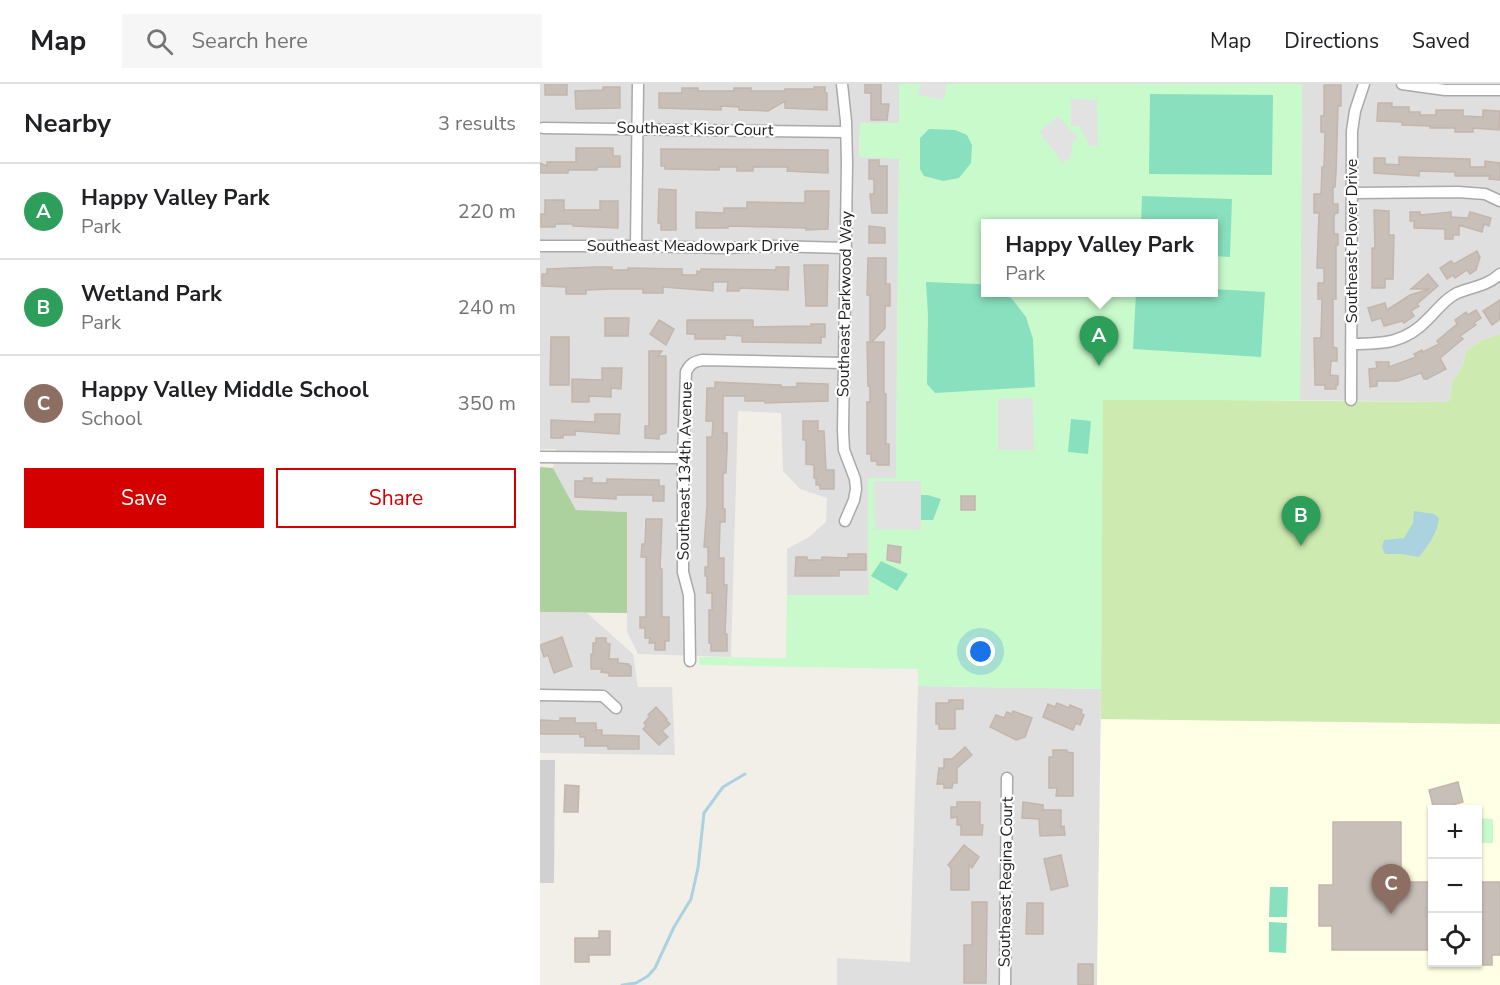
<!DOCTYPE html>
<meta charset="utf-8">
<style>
:root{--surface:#fff;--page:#f6f6f6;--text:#202124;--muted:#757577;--line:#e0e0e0;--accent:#d40000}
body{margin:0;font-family:"Nunito Sans",sans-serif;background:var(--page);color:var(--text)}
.controls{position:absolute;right:18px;bottom:18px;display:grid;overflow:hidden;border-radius:0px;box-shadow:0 2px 4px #0004}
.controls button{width:54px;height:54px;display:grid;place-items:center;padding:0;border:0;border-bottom:2px solid var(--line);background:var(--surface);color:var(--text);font:30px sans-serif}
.you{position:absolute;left:441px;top:568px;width:21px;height:21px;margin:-15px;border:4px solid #fff;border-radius:50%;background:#1a73e8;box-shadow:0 0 0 9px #1a73e833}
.badge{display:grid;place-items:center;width:39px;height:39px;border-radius:50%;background:var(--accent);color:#fff;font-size:20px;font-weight:700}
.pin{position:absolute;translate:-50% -50px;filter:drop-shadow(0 2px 3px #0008)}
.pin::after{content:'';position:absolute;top:32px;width:21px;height:18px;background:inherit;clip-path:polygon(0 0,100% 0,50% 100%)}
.popup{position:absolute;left:441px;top:135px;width:237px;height:78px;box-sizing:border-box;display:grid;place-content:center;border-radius:0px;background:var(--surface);filter:drop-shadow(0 2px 4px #0005);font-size:20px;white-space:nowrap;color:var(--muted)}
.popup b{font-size:22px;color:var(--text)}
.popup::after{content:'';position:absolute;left:50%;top:100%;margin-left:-12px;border:12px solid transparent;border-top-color:var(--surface)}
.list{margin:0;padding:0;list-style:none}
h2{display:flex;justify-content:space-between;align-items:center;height:78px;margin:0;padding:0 24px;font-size:26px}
h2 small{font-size:20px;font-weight:400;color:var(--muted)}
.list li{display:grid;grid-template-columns:39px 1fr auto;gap:18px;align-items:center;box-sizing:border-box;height:96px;padding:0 24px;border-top:2px solid var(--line)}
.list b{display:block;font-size:22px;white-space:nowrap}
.list p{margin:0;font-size:20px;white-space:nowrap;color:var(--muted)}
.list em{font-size:20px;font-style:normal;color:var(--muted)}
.actions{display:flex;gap:12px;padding:18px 24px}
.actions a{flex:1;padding:14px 0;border:2px solid var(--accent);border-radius:0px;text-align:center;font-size:21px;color:var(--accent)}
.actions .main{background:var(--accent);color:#fff}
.icon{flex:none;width:33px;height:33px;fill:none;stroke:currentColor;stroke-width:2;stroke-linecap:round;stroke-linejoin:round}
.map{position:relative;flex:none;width:960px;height:901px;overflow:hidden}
header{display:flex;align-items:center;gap:36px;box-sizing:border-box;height:84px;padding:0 30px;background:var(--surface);border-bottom:2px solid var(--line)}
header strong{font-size:28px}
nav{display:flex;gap:33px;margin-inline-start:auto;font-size:21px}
.search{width:420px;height:54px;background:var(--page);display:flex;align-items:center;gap:15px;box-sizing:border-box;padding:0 21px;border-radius:0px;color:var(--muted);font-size:22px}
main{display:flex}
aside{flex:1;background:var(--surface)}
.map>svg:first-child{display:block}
.residential{fill:#e0dfdf}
.education{fill:#ffffe5;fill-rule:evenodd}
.religious{fill:#d0d0d0}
.grass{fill:#cdebb0}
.forest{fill:#add19e}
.park{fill:#c8facc;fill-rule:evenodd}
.pitch{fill:#88e0be}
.parking{fill:#e2e2e2}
.water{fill:#aad3df}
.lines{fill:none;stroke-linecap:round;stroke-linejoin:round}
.stream{stroke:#aad3df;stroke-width:3}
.building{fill:#c7bfb8;stroke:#c4b6ab;stroke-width:1.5}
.minor-casing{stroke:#a9a9a9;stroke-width:13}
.minor{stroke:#fff;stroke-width:10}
.labels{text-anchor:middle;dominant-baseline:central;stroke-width:4.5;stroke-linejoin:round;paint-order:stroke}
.street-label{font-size:16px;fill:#222;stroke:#fff}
</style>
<header>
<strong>Map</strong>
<div class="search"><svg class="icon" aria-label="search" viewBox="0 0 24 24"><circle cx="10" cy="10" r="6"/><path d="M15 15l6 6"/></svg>Search here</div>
<nav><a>Map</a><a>Directions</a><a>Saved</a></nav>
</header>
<main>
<aside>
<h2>Nearby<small>3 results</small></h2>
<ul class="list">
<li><span class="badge" style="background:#2e9e5b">A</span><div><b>Happy Valley Park</b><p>Park</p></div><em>220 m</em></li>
<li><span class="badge" style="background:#2e9e5b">B</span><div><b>Wetland Park</b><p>Park</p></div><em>240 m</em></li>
<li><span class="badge" style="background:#8d6e63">C</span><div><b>Happy Valley Middle School</b><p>School</p></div><em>350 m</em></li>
</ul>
<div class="actions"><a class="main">Save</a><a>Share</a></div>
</aside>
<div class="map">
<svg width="960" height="901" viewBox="0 0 960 901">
<rect width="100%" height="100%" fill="#f2efe9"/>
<path class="residential" d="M0,0H359V39H320L319,73L359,74L356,394H328L329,511H247V465L269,453L286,438L287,414L260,405L243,387L241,329L198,327L191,573L98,570L87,548V428L36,426L13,384L16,365H0Z
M762,0H960V250L942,256L926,267L922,284L913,296L909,318L760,316Z
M0,528L47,529L93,570L98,603H132L135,671L0,669Z
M378,602L561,605L557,901H297V874L370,878Z"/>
<path class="education" d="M561,635L960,640V901H557ZM892,726H938V878H892Z"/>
<path class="religious" d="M0,676H15L14,799H0Z"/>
<path class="grass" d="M960,250V640L561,635L562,315L909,318L913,296L922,284L926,267L942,256Z"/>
<path class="forest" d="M0,383L13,384L36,426L87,428V529L0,528Z"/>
<path class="park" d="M359,0H762L760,316H563L561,605L378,602V585L159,581V573L246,574L247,511H329L328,394H356L359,75L319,73L320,39H359ZM445,140H673V208H445Z
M938,734L953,735V759H938Z"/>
<path class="pitch" d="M610,10L733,11L732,91L609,90Z
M389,45L415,46L427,51L432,61L431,79L419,94L403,97L384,92L380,85V54Z
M602,112L692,115L690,173L673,172V140L601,139Z
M386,198L438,200L445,201V208L464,209L473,216L486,233L493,255L495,303L395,309L387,300L388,231Z
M673,205L725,208L721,273L593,265L596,209L673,208Z
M531,335L551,337L548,370L528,368Z
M375,411H388L401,415L393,436H376Z
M341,477L368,490L357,507L331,492Z
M730,803H748L747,833H729Z
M729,838L747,839L746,869L729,868Z"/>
<path class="parking" d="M381,0H407L404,16L378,11Z
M531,15L557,16L558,62H550L539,42H531Z
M518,32L538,54L533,58L530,74L523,79L499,48Z
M493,314L494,366H458V315Z
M334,397H381V446L335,445Z"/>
<path class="water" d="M874,427L894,430L899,434C898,448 888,462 879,473L861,470H845L842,463L844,456L864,454L873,439Z"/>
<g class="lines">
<path class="stream" d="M82,901L96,899L108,892L115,884L134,843L151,815L158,784L164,729L183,703L205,690"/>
</g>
<path class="building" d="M5,0H27V11H5Z
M325,0H341V20H349L347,36H331V9H325Z
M784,1H801V22H798L796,89L795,103H793V120H798V129H795L794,133V150H798V161H796V215H793V263L797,264V277H791L790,291L798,292V301H796V305H785V301H775L774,254H781L782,215H778V199H784V184H777L779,129H774V110H781L782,83H784L785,48H781V32H784Z
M63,3H80V24L36,25L35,7L63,6Z
M274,3H285V9H287V26L245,24V17L228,27L199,26V23L181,22V26L119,24V9H142V4H158V7H194V4H211V7H245V5H274Z
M838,19H852V23H869V28H880V31H896V26H923V32L943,33V26L960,27L959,46L933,44V48H915V44H890V42L862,41V38L837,37Z
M36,64H73V72H80V83H57V86H28V89H0V79L7,82V78H36Z
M121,65L288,66V89L247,87L248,83H213V87H197V83H179V86L125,85V82H121Z
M859,73L930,75V83H945V77L960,79V96L949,95L950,92H915V88L879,87V92L834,89V74H845V80L859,81Z
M329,76H339V82H347V129H332L330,110H334V95H329Z
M119,105L136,106V146H121V139H118Z
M265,107H289L288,145L266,146V144L188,142V144H156V128L184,129V124H207V118L265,119Z
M5,116H24V126H60V117H78V144L33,142V140H15V143H1V130H5Z
M834,126L849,127V151H854L853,195H845V204H832V164H835Z
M870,128H880V131L911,128V133L928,134L930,128L951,134L949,142L944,140L942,148L919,141V151H913V155H905V145L874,144V137H870Z
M329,142L345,144V159H329Z
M937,167L940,173L936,186L930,190L927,186L915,194L913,191L907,195L900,184L911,177L914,180Z
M328,174H346V200H350V222H345V244L332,258H344V310H346V360H349V381H337V377H331V370H327V318H330V302H328L327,258H330V211H327Z
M264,181H288L287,222H266Z
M56,183H72V186H88V184L142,185V191H157V187L161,188V185L236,186V183H249L248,206L200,204L199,207H187L188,198H173V207L123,203V209H103V205H72L46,206V210H26V203L2,202V190H7V185Z
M888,190L898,202L877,220L879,222L871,227L874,232L864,239L862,237L844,242L841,234L832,237L828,224L845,219L847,226L870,211L890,205H871Z
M960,216V235L952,241L943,227Z
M936,226L941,234L934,239L936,241L920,252L923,255L900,274L906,285L887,295H884L881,289L858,297H837V302L830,303L829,285L837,284L836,278H849V283L876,273L874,270L882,266L883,268L899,260L897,257L917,240L915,236L926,228L928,231Z
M65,234H89L88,252H65Z
M119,236L134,245L126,261L110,250Z
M147,236H213V243L271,242V240H285V253H281V259L202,258V252L185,251V255H155V250H147Z
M11,253H29V301H10Z
M109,267H122L118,272H126V349L119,351V355L105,354V342H109Z
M62,284H82L81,305L71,304V313L49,312V318H32V295L62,296Z
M175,298L241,301V303H257V299L288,300V317L225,319V317H205V312H183V349H187V364L186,389H183V425H185V438H180L179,474H184V501H187L185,550H187V567H171V559H169V526H172V509H167V492H165V483H168V463H164L167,422V353H172L173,337H166L167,304H175Z
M55,330H80L79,350L35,347V351H23V354H11V336L55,338Z
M263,337H278V347H284L286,386H294V405H280V401H276V394H274V381L266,380V356H263Z
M44,394H52V399H67V395L119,396V402H124V417H113V411H76V415L35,413V397H44Z
M421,412H435V426H421Z
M106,435H122L120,485H122V533H129V557H125V566H115V559H109L110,554H105V544H100V533H106V473H101L102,460H105Z
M348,461L361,463L360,479L347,476Z
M308,470H326V486H299V492H255L256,473H267V476H282V473L308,474Z
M22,553L32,582L14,589L8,571L4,573L0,561Z
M56,554H66V559L70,560L69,575H78V579L89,580V582H91V592H69V589L61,588L62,585H51V570H53V559H56Z
M409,616H423V625H415V645H399V640H396V619H409Z
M517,619L529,624L530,621L542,626L541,629L544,631L540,641L536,639L533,646L503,633L508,620L515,623Z
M116,623L127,635L126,636L130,640L122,647L128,653L119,661L103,645L106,642L104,639L110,632L108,631Z
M473,627L492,634L485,653L476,656L450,643L456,631L464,634L467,628L472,630Z
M20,634H35V639H56V646H62V651L99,652V665H68V662H45V653H40V650H0V636L20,637Z
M425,663L432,671L417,684V699H413L412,704H404V700H397L399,684H404V675H412Z
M513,666H527V668L533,669V712H516L517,704H509V673H513Z
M918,698L923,718L894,726L889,706Z
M25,701L39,702L38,728H24Z
M417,718H440V741H443L442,751H421V741H417V733L411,734V723H417Z
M483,718L503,721V726H521V743L524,742L525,751L500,752L499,735L482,734Z
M793,738H861V798H892V866H792V842H779V801H793Z
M424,761L439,773L432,784L429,781V806H411V784L408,781Z
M521,771L528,802L511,806L504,775Z
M938,798H960V871H952V881H938Z
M432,818H447L446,899H424V861H432Z
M487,819H503V850H486Z
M59,847H70V871H49V878H35V854H59Z
M538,880H553V901H538Z"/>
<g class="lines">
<g class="minor-casing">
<path id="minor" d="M302,0L306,37L307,79L303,347L304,366L315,395L316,405L314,416L305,437
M862,0L905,6H960
M3,44L306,48
M813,109L918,108L945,110L960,117
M0,162H96L185,164L230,162L306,164
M96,162L98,0
M812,260C844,260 866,259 889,234C898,225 905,215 917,209C932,203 947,202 960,190
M811,316L812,47L815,27L824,0
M0,373L143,374
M150,577L149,511L143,488V374L146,288C150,280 153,278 162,276L303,279
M0,611L63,612L76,624
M465,901L467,694"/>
</g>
<use href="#minor" class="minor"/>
</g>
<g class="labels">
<g class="street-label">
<text transform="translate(155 45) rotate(1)">Southeast Kisor Court</text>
<text transform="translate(812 157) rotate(-90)">Southeast Plover Drive</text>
<text x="153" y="162">Southeast Meadowpark Drive</text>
<text transform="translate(305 220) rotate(-89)">Southeast Parkwood Way</text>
<text transform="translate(145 387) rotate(-89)">Southeast 134th Avenue</text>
<text transform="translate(466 798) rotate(-89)">Southeast Regina Court</text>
</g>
</g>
</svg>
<div class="controls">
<button>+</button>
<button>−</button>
<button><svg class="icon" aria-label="locate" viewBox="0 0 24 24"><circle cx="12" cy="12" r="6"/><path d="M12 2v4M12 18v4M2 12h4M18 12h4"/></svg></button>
</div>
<div class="you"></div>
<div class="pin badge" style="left:559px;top:282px;background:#2e9e5b">A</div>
<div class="popup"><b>Happy Valley Park</b>Park</div>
<div class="pin badge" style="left:761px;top:462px;background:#2e9e5b">B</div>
<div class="pin badge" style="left:851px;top:830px;background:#8d6e63">C</div>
</div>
</main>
